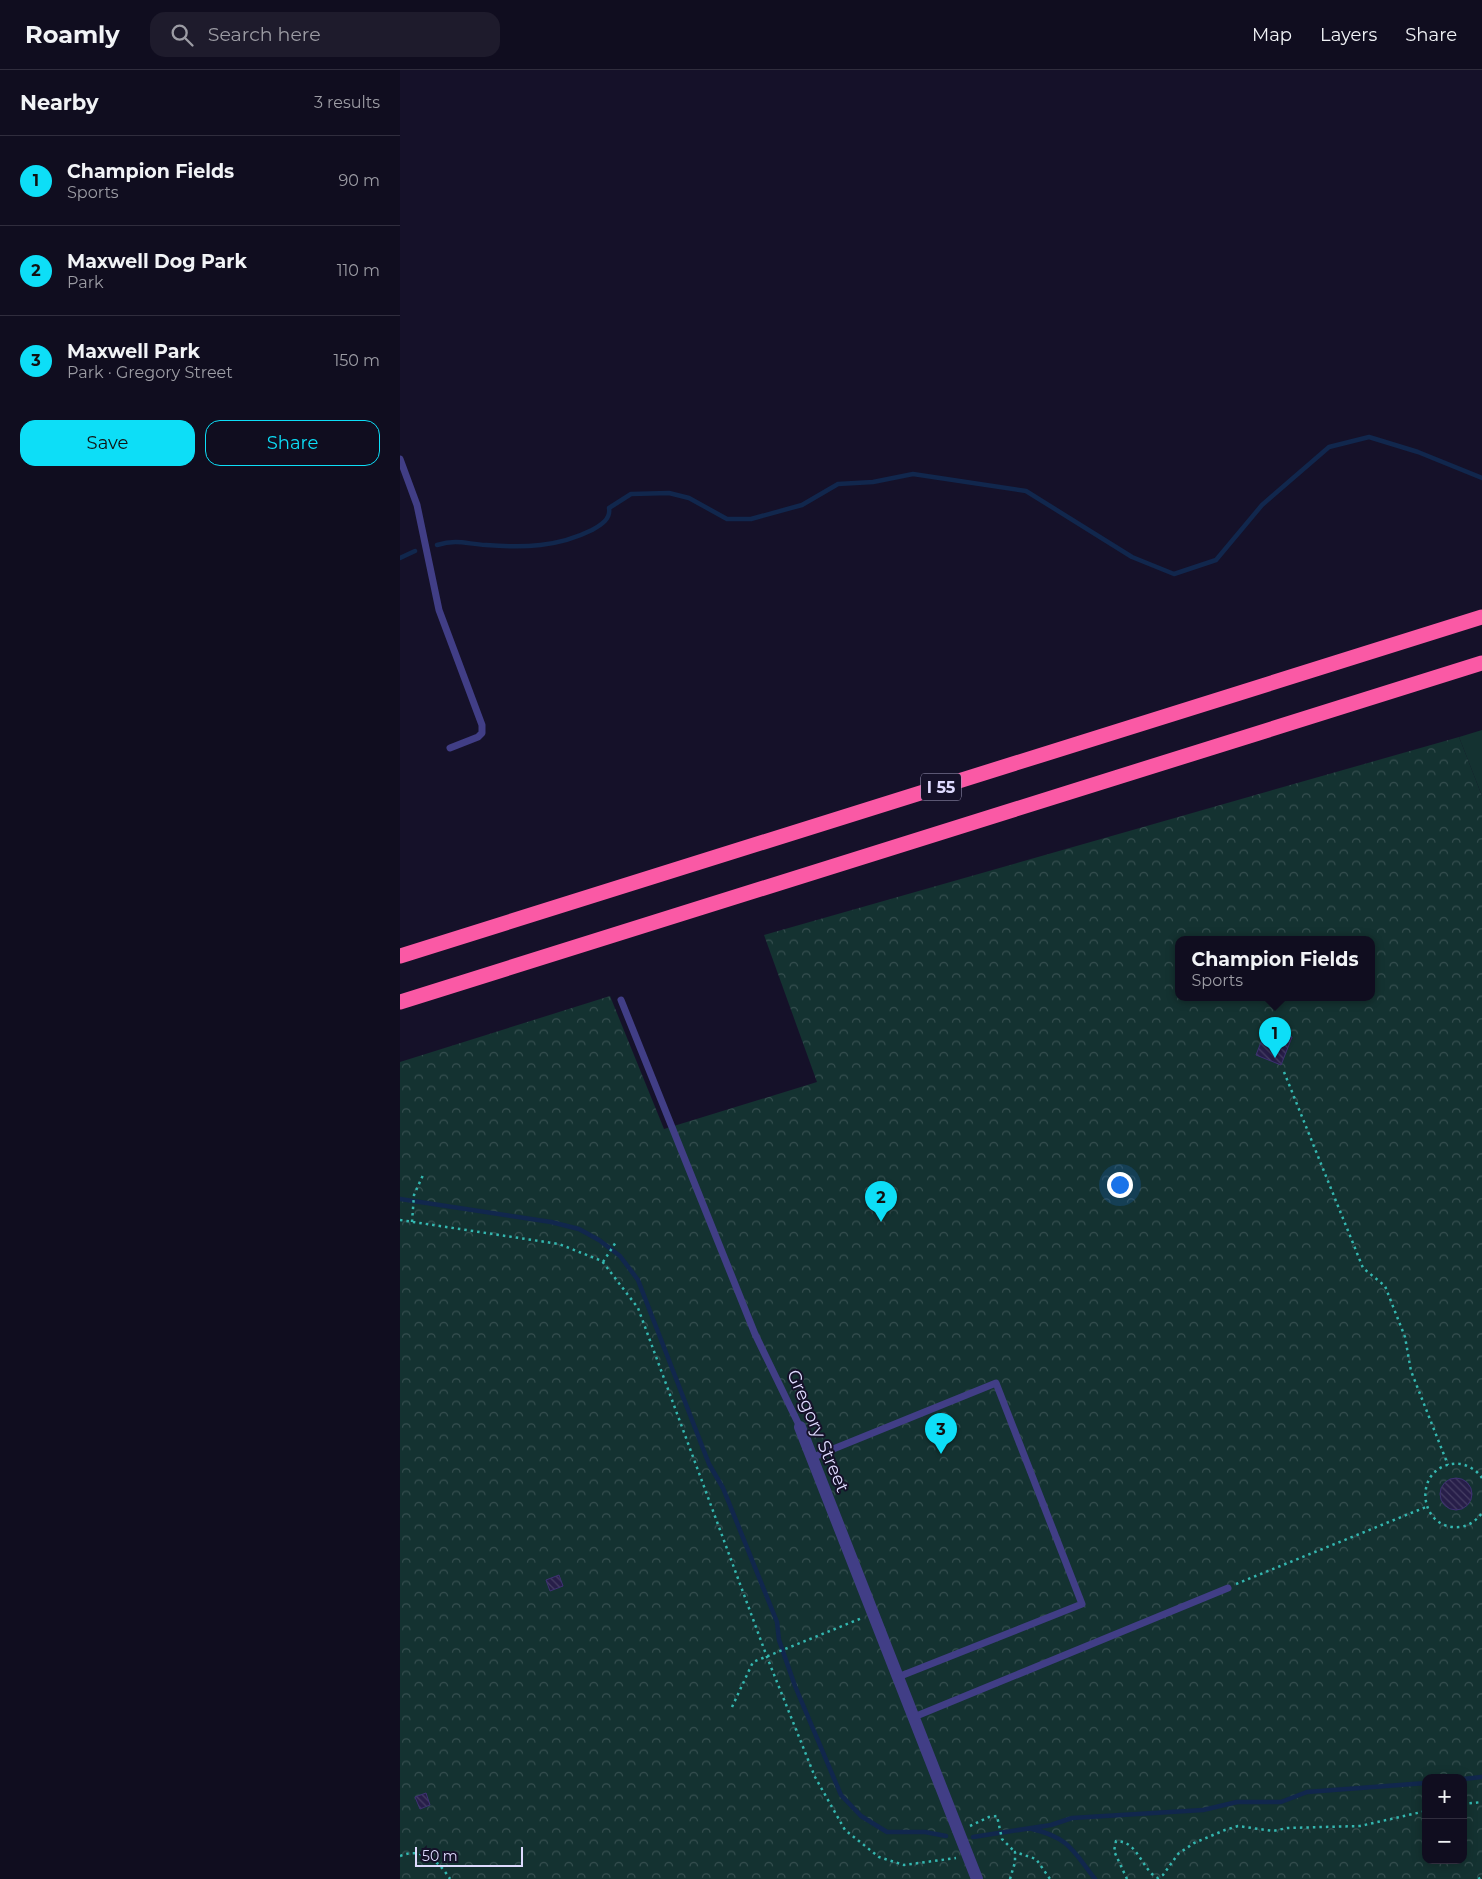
<!DOCTYPE html>
<meta charset="utf-8">
<style>
:root{--surface:#100d1f;--page:#1e1b2c;--text:#f1f3f6;--muted:#9c9ca4;--line:#302d3d;--accent:#0ddef7}
body{margin:0;font-family:Montserrat,sans-serif;background:var(--page);color:var(--text)}
.controls{position:absolute;right:15px;bottom:15px;display:grid;overflow:hidden;border-radius:10px;box-shadow:0 2px 12px #0003}
.controls button{width:45px;height:45px;display:grid;place-items:center;padding:0;border:0;border-bottom:1px solid var(--line);background:var(--surface);color:var(--text);font:25px sans-serif}
.scale{position:absolute;left:15px;bottom:12px;width:108px;box-sizing:border-box;padding-left:5px;border:2px solid #dedafe;border-top:0;font-size:14px;line-height:18px;white-space:nowrap;color:#dedafe;-webkit-text-stroke:4px #151129;paint-order:stroke}
.you{position:absolute;left:719px;top:1114px;width:18px;height:18px;margin:-12px;border:4px solid #fff;border-radius:50%;background:#1a73e8;box-shadow:0 0 0 8px #1a73e833}
.badge{display:grid;place-items:center;width:32px;height:32px;border-radius:50%;background:var(--accent);color:#111;font-size:16px;font-weight:700}
.pin{position:absolute;translate:-50% -41px;filter:drop-shadow(0 1px 2px #0008)}
.pin::after{content:'';position:absolute;top:26px;width:18px;height:15px;background:inherit;clip-path:polygon(0 0,100% 0,50% 100%)}
.popup{position:absolute;left:775px;top:866px;width:200px;height:65px;box-sizing:border-box;display:grid;place-content:center;border-radius:10px;background:var(--surface);filter:drop-shadow(0 1px 4px #0005);font-size:16px;white-space:nowrap;color:var(--muted)}
.popup b{font-size:19px;color:var(--text)}
.popup::after{content:'';position:absolute;left:50%;top:100%;margin-left:-10px;border:10px solid transparent;border-top-color:var(--surface)}
.list{margin:0;padding:0;list-style:none}
h2{display:flex;justify-content:space-between;align-items:center;height:65px;margin:0;padding:0 20px;font-size:21px}
h2 small{font-size:16px;font-weight:400;color:var(--muted)}
.list li{display:grid;grid-template-columns:32px 1fr auto;gap:15px;align-items:center;box-sizing:border-box;height:90px;padding:0 20px;border-top:1px solid var(--line)}
.list b{display:block;font-size:19px;white-space:nowrap}
.list p{margin:0;font-size:16px;white-space:nowrap;color:var(--muted)}
.list em{font-size:16px;font-style:normal;color:var(--muted)}
.actions{display:flex;gap:10px;padding:15px 20px}
.actions a{flex:1;padding:11px 0;border:1px solid var(--accent);border-radius:15px;text-align:center;font-size:18px;color:var(--accent)}
.actions .main{background:var(--accent);color:#111}
.icon{flex:none;width:28px;height:28px;fill:none;stroke:currentColor;stroke-width:2;stroke-linecap:round;stroke-linejoin:round}
.map{position:relative;flex:none;width:1082px;height:1809px;overflow:hidden}
header{display:flex;align-items:center;gap:30px;box-sizing:border-box;height:70px;padding:0 25px;background:var(--surface);border-bottom:1px solid var(--line)}
header strong{font-size:24px}
nav{display:flex;gap:28px;margin-inline-start:auto;font-size:18px}
.search{width:350px;height:45px;background:var(--page);display:flex;align-items:center;gap:12px;box-sizing:border-box;padding:0 18px;border-radius:15px;color:var(--muted);font-size:19px}
main{display:flex}
aside{flex:1;background:var(--surface)}
.map>svg:first-child{display:block}
.grass{fill:#143231}
.park{fill:url(#park-crowns);fill-rule:evenodd}
.lines{fill:none;stroke-linecap:round;stroke-linejoin:round}
.stream{stroke:#11274d;stroke-width:4.5}
.building{fill:url(#building-back-hatch);stroke:#3e3174}
.path{stroke:#34b7b0;stroke-width:2.5;stroke-dasharray:2.5 4;stroke-linecap:butt}
.service{stroke:#413e86;stroke-width:7}
.minor{stroke:#413e86;stroke-width:12}
.motorway{stroke:#fa59a5;stroke-width:15}
.labels{text-anchor:middle;dominant-baseline:central;stroke-width:4;stroke-linejoin:round;paint-order:stroke}
.shield{fill:#151129;stroke:#a29ebe;stroke-width:1}
.shield-label{font-size:16px;font-weight:bold;fill:#dedafe}
.street-label{font-size:18px;fill:#dedafe;stroke:#151129}
</style>
<header>
<strong>Roamly</strong>
<div class="search"><svg class="icon" aria-label="search" viewBox="0 0 24 24"><circle cx="10" cy="10" r="6"/><path d="M15 15l6 6"/></svg>Search here</div>
<nav><a>Map</a><a>Layers</a><a>Share</a></nav>
</header>
<main>
<aside>
<h2>Nearby<small>3 results</small></h2>
<ul class="list">
<li><span class="badge">1</span><div><b>Champion Fields</b><p>Sports</p></div><em>90 m</em></li>
<li><span class="badge">2</span><div><b>Maxwell Dog Park</b><p>Park</p></div><em>110 m</em></li>
<li><span class="badge">3</span><div><b>Maxwell Park</b><p>Park · Gregory Street</p></div><em>150 m</em></li>
</ul>
<div class="actions"><a class="main">Save</a><a>Share</a></div>
</aside>
<div class="map">
<svg width="1082" height="1809" viewBox="0 0 1082 1809">
<defs>
<pattern id="park-crowns" width="20" height="18" patternUnits="userSpaceOnUse" patternTransform="scale(1.25)"><rect width="20" height="18" fill="#143231"/><path d="M2 6a3 3 0 1 1 6 0M12 15a3 3 0 1 1 6 0" fill="none" stroke="#364f50"/></pattern>
<pattern id="building-back-hatch" width="6" height="6" patternUnits="userSpaceOnUse" patternTransform="scale(1.25)"><rect width="6" height="6" fill="#271e49"/><path d="M-1 5l2 2M0 0l6 6M5-1l2 2" fill="none" stroke="#463e64"/></pattern>
</defs>
<rect width="100%" height="100%" fill="#151129"/>
<path class="grass" d="M1082,660V726L1059,667Z"/>
<path class="park" d="M1059,667L1082,726V1809H0V992L210,926L264,1059L417,1012L364,865ZM779,869H971V927H779ZM1026,1708H1063V1790H1026Z"/>
<g class="lines">
<path class="stream" d="M37,475C58,469 66,474 86,475C124,478 158,477 192,460C201,455 211,449 209,438L231,424L269,423L289,428L327,449H351L402,435L438,414L473,412L513,404L626,421L732,487L774,504L816,490L862,435L929,377L969,367L1018,382L1082,408
M0,488L15,481
M0,1129L151,1152L179,1159L199,1170L220,1186L238,1210L309,1394L323,1418L377,1552L379,1570L395,1616L441,1725L461,1746L487,1762H525L546,1766
M1063,1709L1082,1707
M632,1759C670,1768 673,1781 695,1809
M573,1767L651,1755L672,1748L803,1740L837,1732H881L907,1722L1026,1713"/>
</g>
<path class="building" d="M867,957L892,967L881,995L856,985Z
M1040 1424a16 16 0 1 1 32 0a16 16 0 1 1-32 0Z
M159,1505L163,1516L150,1521L146,1510Z
M26,1723L30,1735L20,1739L15,1727Z"/>
<g class="lines">
<path class="path" d="M884,1002L963,1198L985,1216L1005,1267L1011,1301L1048,1395
M0,1150L159,1174L202,1191L238,1238L367,1587L415,1707L445,1760L479,1787L504,1795L556,1788
M12,1152L14,1125L23,1105
M203,1192L216,1172
M1082,1408C1076,1399 1064,1392 1052,1394C1012,1400 1019,1461 1060,1457C1069,1456 1077,1450 1082,1443
M836,1514L1026,1437
M332,1637L353,1592L462,1548
M1063,1734L1082,1732
M570,1756L589,1747L597,1746L602,1769L615,1782
M0,1786C22,1777 39,1791 50,1809
M610,1809L615,1792V1782L636,1789L650,1809
M727,1809L714,1781L716,1771C739,1771 741,1800 758,1808L763,1805L778,1784L794,1773L825,1760L838,1756L873,1761L887,1758L960,1756L1026,1741
M1078,1809L1082,1807"/>
<path class="service" d="M0,389L17,435L39,540L82,655V663L78,667L50,678
M221,930L355,1264L400,1357
M411,1388L596,1313L682,1534L498,1607
M514,1647L828,1518"/>
<path class="minor" d="M400,1357L577,1809"/>
<path class="motorway" d="M0,886L1082,547
M0,932L1082,593"/>
</g>
<g class="labels">
<rect class="shield" x="521" y="703.5" width="40" height="27" rx="4"/>
<g class="shield-label">
<text x="541" y="717">I 55</text>
</g>
<g class="street-label">
<text transform="translate(418 1361) rotate(67)">Gregory Street</text>
</g>
</g>
</svg>
<div class="controls">
<button>+</button>
<button>−</button>
</div>
<div class="scale">50 m</div>
<div class="you"></div>
<div class="pin badge" style="left:875px;top:988px">1</div>
<div class="popup"><b>Champion Fields</b>Sports</div>
<div class="pin badge" style="left:481px;top:1152px">2</div>
<div class="pin badge" style="left:541px;top:1384px">3</div>
</div>
</main>
